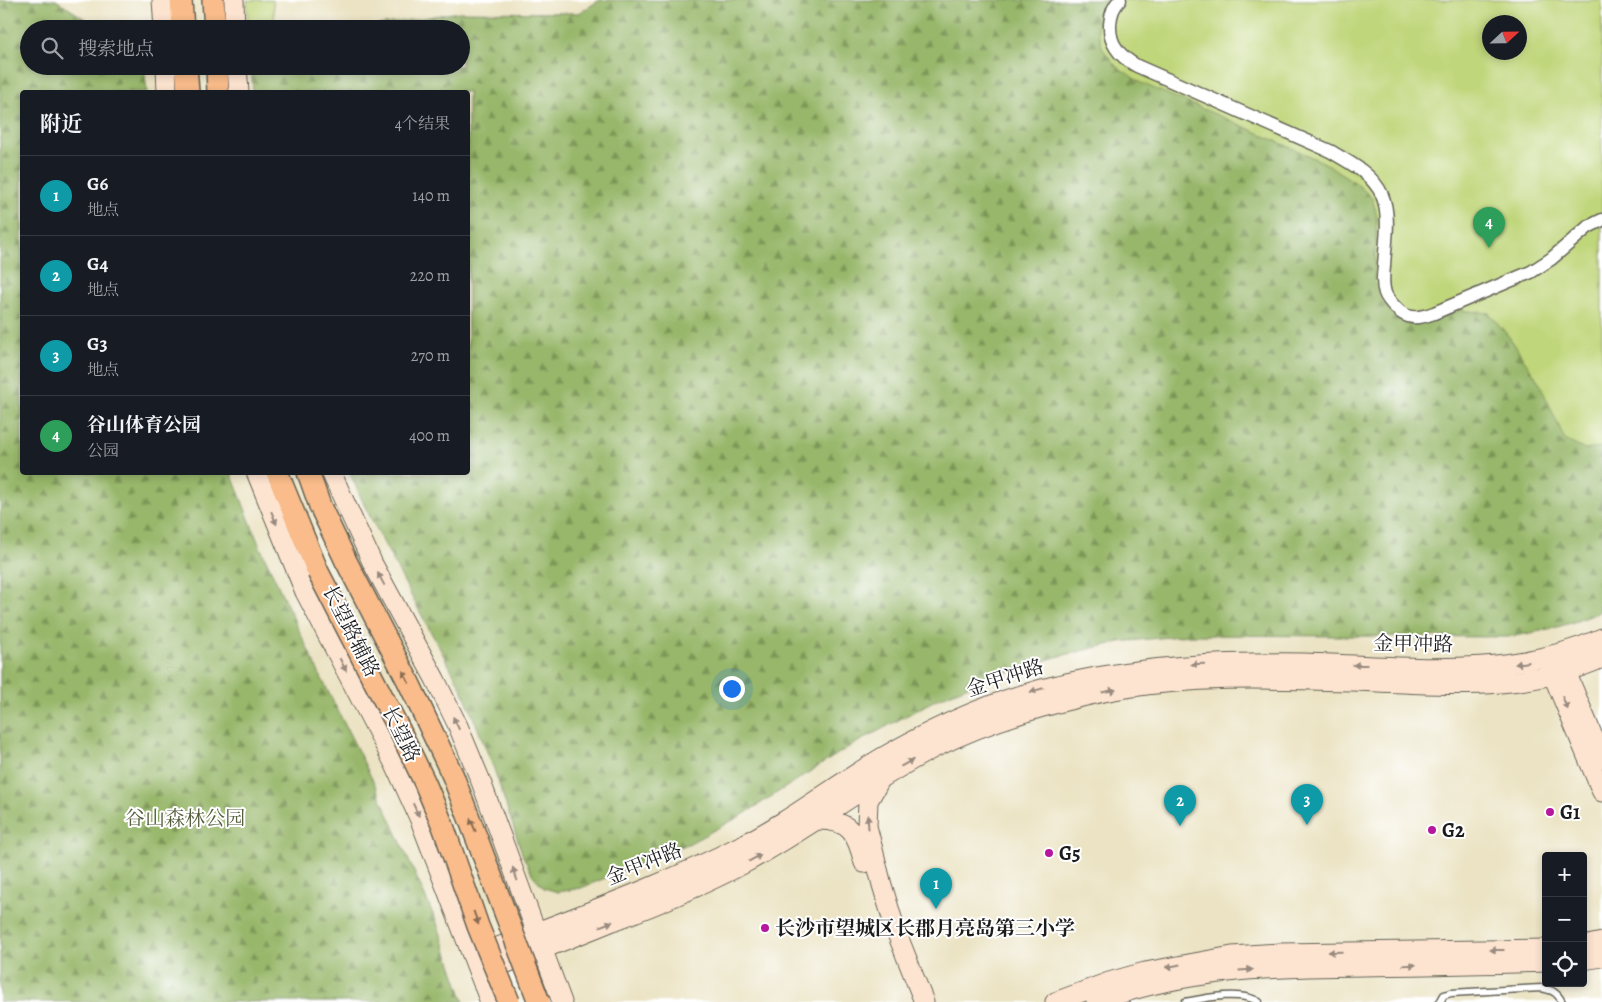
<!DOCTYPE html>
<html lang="zh">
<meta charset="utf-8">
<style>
:root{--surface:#171b24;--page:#242831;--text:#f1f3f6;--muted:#9ea1a6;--line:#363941;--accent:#2563eb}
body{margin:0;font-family:Alegreya,"Noto Serif SC",serif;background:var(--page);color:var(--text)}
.controls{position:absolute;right:15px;bottom:15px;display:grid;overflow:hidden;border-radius:5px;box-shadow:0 2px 8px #0003}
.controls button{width:45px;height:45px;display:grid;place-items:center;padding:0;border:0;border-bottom:1px solid var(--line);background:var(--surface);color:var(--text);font:25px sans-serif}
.compass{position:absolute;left:1482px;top:15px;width:45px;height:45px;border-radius:50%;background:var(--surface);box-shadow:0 2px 8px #0003;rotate:68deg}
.you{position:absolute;left:731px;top:688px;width:18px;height:18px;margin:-12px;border:4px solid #fff;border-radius:50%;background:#1a73e8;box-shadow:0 0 0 8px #1a73e833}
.badge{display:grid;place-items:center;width:32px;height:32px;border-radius:50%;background:var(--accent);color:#fff;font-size:16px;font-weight:700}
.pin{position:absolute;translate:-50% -41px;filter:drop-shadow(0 1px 2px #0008)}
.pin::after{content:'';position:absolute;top:26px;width:18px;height:15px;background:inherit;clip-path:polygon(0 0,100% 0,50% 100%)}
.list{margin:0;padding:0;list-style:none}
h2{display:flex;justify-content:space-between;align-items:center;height:65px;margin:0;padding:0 20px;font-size:21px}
h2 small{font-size:16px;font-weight:400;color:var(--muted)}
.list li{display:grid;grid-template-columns:32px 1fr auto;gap:15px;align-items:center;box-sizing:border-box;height:80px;padding:0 20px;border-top:1px solid var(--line)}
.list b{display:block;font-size:19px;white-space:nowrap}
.list p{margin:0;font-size:16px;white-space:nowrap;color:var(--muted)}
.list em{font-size:16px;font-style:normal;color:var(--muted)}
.icon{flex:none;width:28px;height:28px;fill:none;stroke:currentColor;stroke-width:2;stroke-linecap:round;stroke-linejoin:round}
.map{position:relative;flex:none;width:1602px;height:1002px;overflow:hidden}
.search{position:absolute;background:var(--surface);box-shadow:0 2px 8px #0003;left:20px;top:20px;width:450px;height:55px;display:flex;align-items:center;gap:12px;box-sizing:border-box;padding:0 18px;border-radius:28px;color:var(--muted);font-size:19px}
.panel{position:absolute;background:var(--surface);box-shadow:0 2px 8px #0003;left:20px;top:90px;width:450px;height:385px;border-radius:5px}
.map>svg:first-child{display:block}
.forest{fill:url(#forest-firs);stroke:#5a6a43}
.park{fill:#c0d67a;stroke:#6e794b;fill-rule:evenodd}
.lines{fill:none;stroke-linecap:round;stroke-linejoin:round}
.lane-casing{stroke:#646256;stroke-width:9}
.street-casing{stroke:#646256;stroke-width:15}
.secondary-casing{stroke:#646256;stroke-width:21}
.primary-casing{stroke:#646256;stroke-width:24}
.lane{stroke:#fff;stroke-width:6}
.street{stroke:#fff;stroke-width:12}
.secondary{stroke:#fde4d0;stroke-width:19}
.primary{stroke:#f9bc8a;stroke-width:21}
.primary-bridge-casing{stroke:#646256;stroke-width:24;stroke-linecap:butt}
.primary-bridge{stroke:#f9bc8a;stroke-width:21}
.oneway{fill:#988a7f}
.oneway2{fill:#8a6c53}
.poi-dot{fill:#b5179e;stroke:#fff;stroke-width:2}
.labels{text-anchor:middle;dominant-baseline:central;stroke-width:4;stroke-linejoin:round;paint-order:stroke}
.street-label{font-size:20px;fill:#1c1c1c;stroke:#fff}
.poi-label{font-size:20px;font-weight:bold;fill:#1c1c1c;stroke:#fff;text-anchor:start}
.park-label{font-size:20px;fill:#555d3d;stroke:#fff}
</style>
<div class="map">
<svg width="1602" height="1002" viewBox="0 0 1602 1002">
<defs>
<pattern id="forest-firs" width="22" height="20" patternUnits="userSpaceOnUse" patternTransform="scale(1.25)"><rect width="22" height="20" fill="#98b76a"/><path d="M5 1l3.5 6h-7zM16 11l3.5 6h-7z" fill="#7b9456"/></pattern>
</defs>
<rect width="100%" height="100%" fill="#fff"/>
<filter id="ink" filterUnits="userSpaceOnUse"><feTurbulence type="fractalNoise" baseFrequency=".02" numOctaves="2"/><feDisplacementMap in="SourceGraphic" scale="10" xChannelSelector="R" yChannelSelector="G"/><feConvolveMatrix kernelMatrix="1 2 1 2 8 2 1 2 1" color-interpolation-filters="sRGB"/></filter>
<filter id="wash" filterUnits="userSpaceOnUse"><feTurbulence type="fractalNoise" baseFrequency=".0096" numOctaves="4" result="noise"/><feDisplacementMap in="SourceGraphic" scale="20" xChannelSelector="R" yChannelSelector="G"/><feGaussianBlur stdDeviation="1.12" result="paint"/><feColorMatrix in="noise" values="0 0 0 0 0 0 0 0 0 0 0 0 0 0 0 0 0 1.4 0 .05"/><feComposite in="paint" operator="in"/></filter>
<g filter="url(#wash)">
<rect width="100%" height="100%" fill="#ebe3c3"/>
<path class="forest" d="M0,0H56L100,29H29V66H144L147,92H22V472L231,473L260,547L319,673L376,787L437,923L464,1002H0Z
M600,0H1110L1102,9L1234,122L1325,163L1356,183L1372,198L1377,216L1374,280L1433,320L1460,310L1489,313L1510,338L1539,382L1552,408L1585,450L1602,447V611C1571,625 1541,632 1508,637L1189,635L1119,642L1056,657L990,677L937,699L847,748L744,814L690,843L581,888L558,892L544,888L532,874L523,856L494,769L462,689L415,603L366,509L350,473L468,472V92H253L251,66H461V29H354L459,12L579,13Z"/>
<path class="park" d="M247,0H273L275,29H248Z
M1110,0H1602V447L1585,450L1565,440L1539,382L1510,338L1489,313L1460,310L1433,320L1410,325L1394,316L1380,298L1374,280L1377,216L1372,198L1356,183L1325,163L1234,122L1141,83L1115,65L1103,49L1097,28L1102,9ZM1490,22H1520V52H1490Z"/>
</g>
<g filter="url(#ink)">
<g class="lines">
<g class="lane-casing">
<path id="lane" d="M1185,1002C1205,998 1241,990 1259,1002
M1440,1002L1444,995L1451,993L1541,988C1552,990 1557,992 1562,1002"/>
</g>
<g class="street-casing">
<path id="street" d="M1120,0C1108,11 1107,35 1116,48C1121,56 1128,61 1137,66L1330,151C1349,162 1373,174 1382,195C1391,216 1385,244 1384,266C1383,275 1382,284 1385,293C1387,299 1392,304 1396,308C1408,321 1420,318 1434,313L1531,272L1551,259L1588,227L1602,220"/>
</g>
<g class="secondary-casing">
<path id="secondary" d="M162,0L164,29
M234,0L235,29
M166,66L167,92
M237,66L239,92
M256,472L305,592L395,765L420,820L490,1002
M331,472L373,564L435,679L458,726L480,779L562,1002
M1562,662L1602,758
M1549,666L1602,792
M880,780L868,801L867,826L882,885L896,931L924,1002
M819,820C851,820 857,835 864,863
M1583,946L1602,942
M473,957C562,921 654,890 740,846C790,821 834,786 883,757C940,724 1001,697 1066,683C1147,665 1223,662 1305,663C1404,666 1509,680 1602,638
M1583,960L1602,957
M480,974C524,956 569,939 613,921C658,904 702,886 745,863C810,828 868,782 934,748C982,724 1034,708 1086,696C1182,673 1281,679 1378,682C1455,685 1530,691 1602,658
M1055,1002L1109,982L1145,972L1232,956L1280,953L1546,949
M1096,1002C1182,969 1273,967 1363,966C1424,965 1485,964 1546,962"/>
</g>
<g class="primary-casing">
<path id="primary" d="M181,0L183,29
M213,0L215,29
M186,66L188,92
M217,66L218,92
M277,472L318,572
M308,472L320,506L346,561"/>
</g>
<use href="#lane" class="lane"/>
<use href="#street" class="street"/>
<use href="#secondary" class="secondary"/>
<use href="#primary" class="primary"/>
<g class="primary-bridge-casing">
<path id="primary-bridge" d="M346,561L409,683L453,776L539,1002
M318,572L399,729L425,783L443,826L478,926L509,1002"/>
</g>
<use href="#primary-bridge" class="primary-bridge"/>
</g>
<defs><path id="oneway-solid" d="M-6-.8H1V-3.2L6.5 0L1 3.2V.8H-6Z" transform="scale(1.25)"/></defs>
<g class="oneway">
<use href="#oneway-solid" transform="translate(274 518) rotate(68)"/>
<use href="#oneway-solid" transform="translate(381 579) rotate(-118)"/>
<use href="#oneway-solid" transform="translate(1522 663) rotate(172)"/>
<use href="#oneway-solid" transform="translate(1198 664) rotate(178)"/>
<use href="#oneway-solid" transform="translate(343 665) rotate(63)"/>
<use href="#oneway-solid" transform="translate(1360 665) rotate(-180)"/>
<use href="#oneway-solid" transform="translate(1037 690) rotate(164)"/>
<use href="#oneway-solid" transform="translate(1109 691) rotate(-11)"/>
<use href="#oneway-solid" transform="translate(1565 703) rotate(67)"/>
<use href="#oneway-solid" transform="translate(456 723) rotate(-115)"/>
<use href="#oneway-solid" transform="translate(907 763) rotate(-29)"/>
<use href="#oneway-solid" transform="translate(416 810) rotate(65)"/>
<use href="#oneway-solid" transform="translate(868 822) rotate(-94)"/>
<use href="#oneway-solid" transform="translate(755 858) rotate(-29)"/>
<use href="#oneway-solid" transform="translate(515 874) rotate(-110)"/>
<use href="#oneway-solid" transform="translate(606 924) rotate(-21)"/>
<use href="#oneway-solid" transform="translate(1497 950) rotate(-180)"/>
<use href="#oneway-solid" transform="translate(1335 952) rotate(179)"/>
<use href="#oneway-solid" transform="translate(1409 965) rotate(-1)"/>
<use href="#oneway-solid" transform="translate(1173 966) rotate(168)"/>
<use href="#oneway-solid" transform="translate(1246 970) rotate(-4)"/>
</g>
<g class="oneway2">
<use href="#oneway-solid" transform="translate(406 677) rotate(-117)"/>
<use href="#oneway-solid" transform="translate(473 825) rotate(-112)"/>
<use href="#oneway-solid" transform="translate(476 918) rotate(70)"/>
</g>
</g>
<g class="poi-dot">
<circle cx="1550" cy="812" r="5"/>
<circle cx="1432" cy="830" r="5"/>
<circle cx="1049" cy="853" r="5"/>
<circle cx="765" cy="928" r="5"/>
</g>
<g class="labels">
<g class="street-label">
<text transform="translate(351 631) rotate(63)">长望路辅路</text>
<text transform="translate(1413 644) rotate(1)">金甲冲路</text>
<text transform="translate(1005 678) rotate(-18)">金甲冲路</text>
<text transform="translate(401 734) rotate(64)">长望路</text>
<text transform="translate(644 864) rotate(-22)">金甲冲路</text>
</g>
<g class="poi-label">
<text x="1560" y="812">G1</text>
<text x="1442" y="830">G2</text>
<text x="1059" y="853">G5</text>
<text x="775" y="928">长沙市望城区长郡月亮岛第三小学</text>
</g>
<g class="park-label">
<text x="185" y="818">谷山森林公园</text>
</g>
</g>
</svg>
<div class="controls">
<button>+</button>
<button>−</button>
<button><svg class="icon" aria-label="locate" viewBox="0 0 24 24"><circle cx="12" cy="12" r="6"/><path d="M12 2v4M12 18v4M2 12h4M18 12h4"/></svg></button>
</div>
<svg class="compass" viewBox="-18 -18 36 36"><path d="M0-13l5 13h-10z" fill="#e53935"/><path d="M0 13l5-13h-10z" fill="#9ea1a6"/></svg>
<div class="you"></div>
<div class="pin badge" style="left:936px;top:909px;background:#0f9aa8">1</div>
<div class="pin badge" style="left:1180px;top:826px;background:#0f9aa8">2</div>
<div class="pin badge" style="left:1307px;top:825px;background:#0f9aa8">3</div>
<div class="pin badge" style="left:1489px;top:248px;background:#2e9e5b">4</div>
<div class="search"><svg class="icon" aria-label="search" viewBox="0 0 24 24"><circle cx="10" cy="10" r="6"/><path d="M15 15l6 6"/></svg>搜索地点</div>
<section class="panel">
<h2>附近<small>4个结果</small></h2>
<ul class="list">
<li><span class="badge" style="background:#0f9aa8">1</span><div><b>G6</b><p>地点</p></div><em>140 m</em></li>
<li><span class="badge" style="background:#0f9aa8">2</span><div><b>G4</b><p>地点</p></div><em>220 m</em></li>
<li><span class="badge" style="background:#0f9aa8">3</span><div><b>G3</b><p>地点</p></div><em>270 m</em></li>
<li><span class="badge" style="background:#2e9e5b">4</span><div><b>谷山体育公园</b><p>公园</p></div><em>400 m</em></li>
</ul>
</section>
</div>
